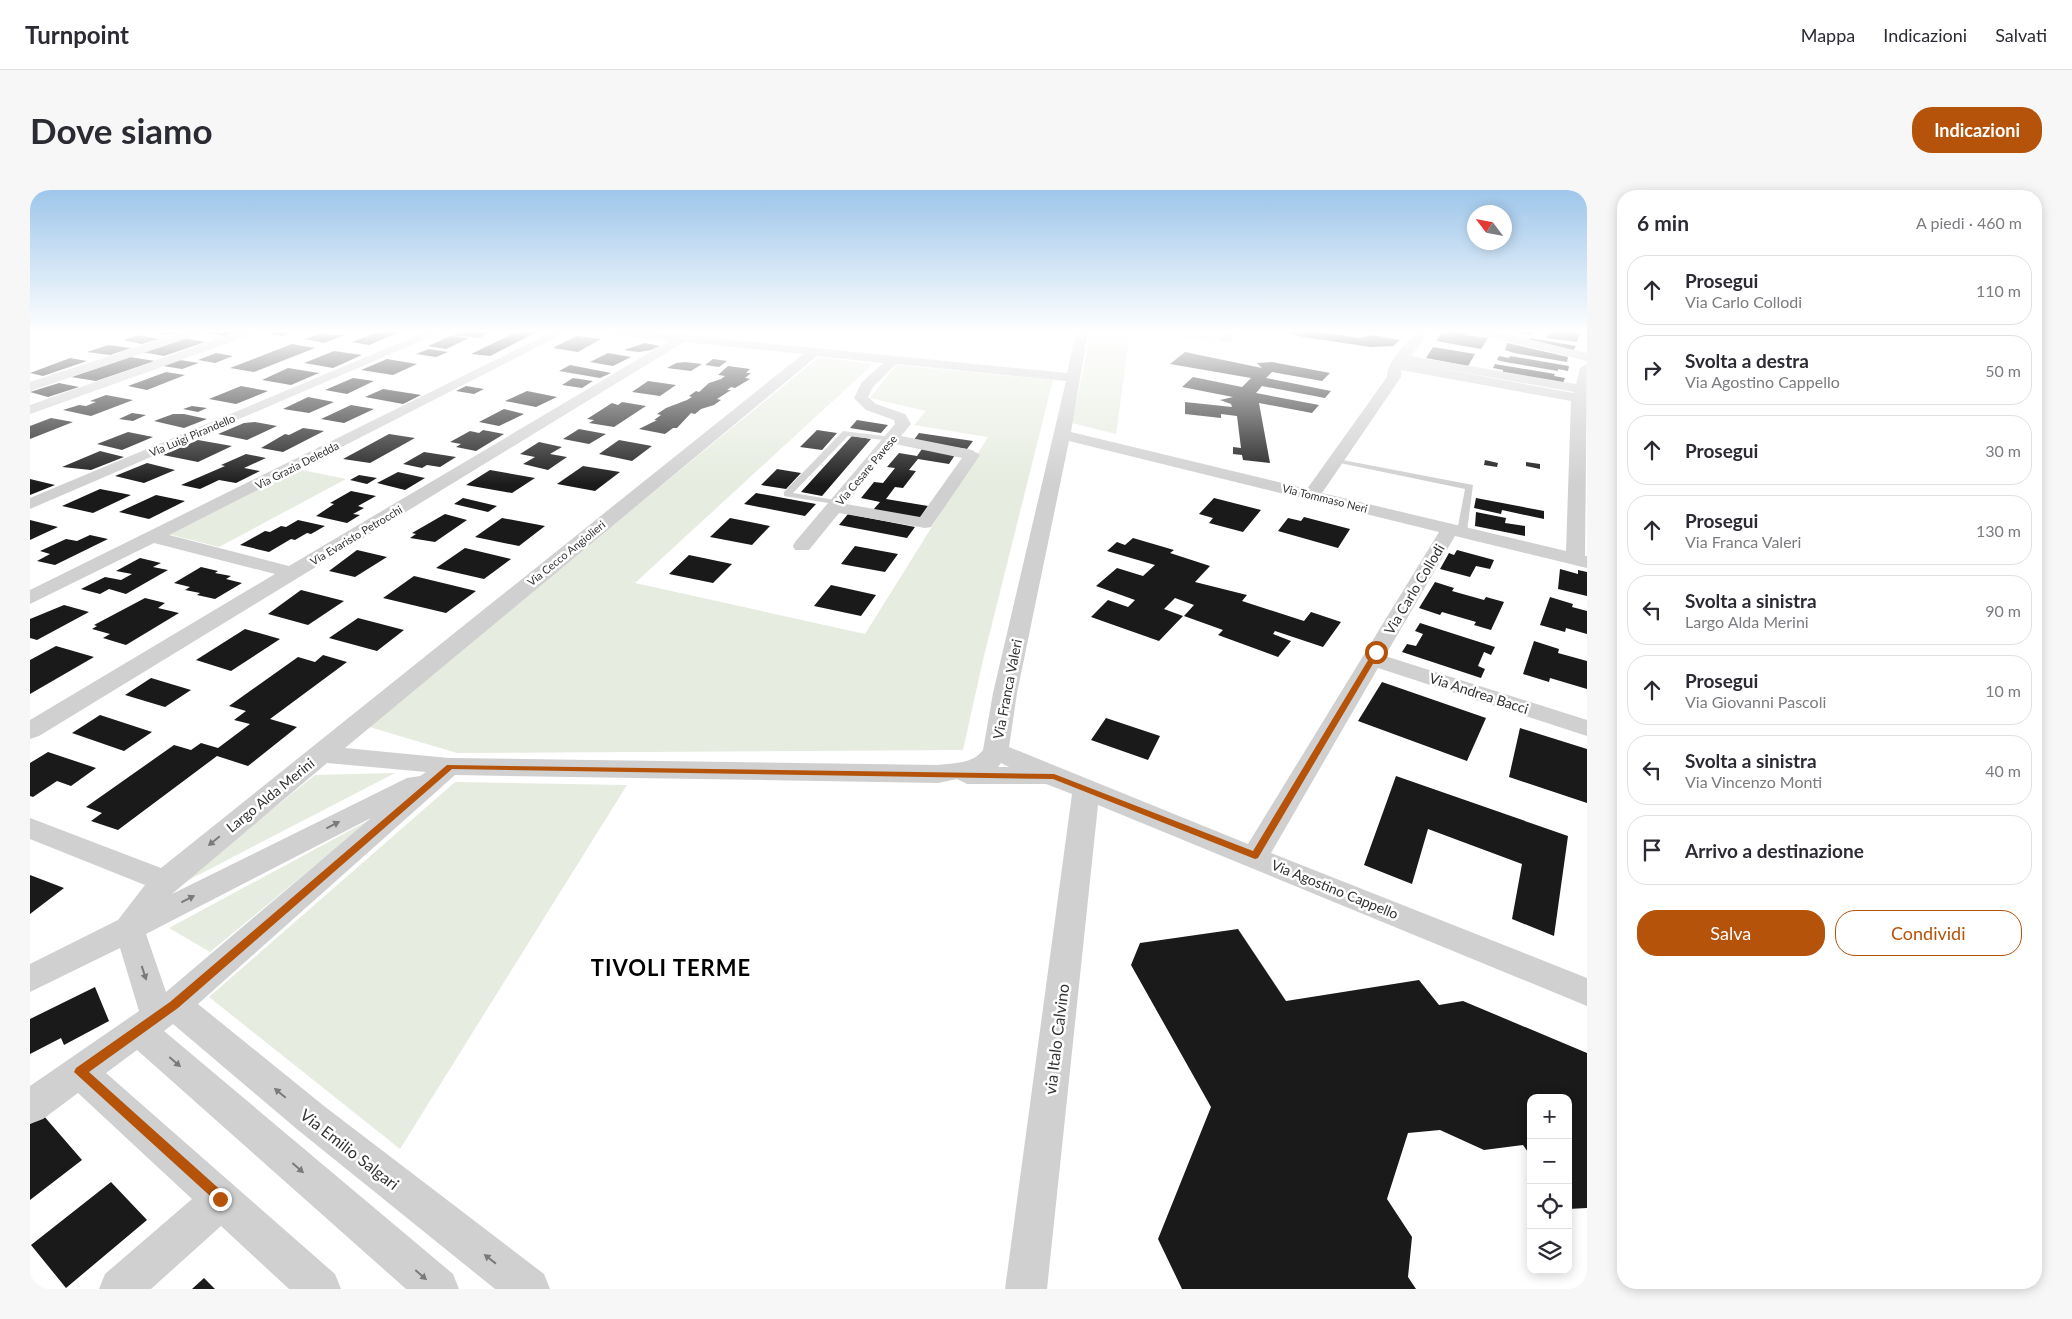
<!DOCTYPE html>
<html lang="it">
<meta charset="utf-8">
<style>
:root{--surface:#fff;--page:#f7f7f7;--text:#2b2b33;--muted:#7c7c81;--line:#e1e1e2;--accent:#b45309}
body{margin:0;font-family:Lato,sans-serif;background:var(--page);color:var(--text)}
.controls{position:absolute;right:15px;bottom:15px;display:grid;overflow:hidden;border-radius:10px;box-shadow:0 2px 12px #0003}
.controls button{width:45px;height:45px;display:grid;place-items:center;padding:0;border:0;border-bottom:1px solid var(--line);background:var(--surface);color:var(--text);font:25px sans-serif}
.compass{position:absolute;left:1437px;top:15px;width:45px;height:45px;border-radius:50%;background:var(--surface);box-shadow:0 2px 12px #0003;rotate:302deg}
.stop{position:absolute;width:15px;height:15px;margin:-11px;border:4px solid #b45309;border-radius:50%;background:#fff}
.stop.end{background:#b45309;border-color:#fff;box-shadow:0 1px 5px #0008}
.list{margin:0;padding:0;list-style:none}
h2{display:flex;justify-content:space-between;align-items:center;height:65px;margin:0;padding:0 20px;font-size:21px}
h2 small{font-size:16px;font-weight:400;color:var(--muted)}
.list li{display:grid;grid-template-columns:32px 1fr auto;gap:15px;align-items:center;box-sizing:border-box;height:70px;margin:0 10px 10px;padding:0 10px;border:1px solid var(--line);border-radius:20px}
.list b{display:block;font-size:19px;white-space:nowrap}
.list p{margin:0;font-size:16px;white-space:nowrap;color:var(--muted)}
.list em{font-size:16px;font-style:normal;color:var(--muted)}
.actions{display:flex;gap:10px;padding:15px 20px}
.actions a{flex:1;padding:11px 0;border:1px solid var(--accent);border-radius:20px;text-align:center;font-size:18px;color:var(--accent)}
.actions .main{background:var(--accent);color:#fff}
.icon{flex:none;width:28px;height:28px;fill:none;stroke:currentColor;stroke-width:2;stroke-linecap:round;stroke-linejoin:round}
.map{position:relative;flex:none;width:1557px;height:1099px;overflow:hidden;border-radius:20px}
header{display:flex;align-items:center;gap:30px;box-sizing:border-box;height:70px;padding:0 25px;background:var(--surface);border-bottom:1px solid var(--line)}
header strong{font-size:24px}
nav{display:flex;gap:28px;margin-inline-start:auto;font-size:18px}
.intro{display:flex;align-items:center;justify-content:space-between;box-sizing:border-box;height:120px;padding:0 30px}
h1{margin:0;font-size:35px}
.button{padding:12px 22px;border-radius:20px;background:var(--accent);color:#fff;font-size:18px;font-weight:700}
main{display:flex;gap:30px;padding:0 30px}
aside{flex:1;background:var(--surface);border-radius:20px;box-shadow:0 2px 12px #0003}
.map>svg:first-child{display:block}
.green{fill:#e6ecdf}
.building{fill:#1a1a1a}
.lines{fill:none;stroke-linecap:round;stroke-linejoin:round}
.lane{fill:#d0d0d0;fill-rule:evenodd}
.street{fill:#d0d0d0;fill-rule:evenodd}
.oneway{fill:#7a7a7a}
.route{fill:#b45309}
.labels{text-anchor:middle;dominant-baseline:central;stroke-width:5;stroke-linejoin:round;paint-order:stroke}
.far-street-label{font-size:11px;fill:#333;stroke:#fff}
.street-label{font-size:14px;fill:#333;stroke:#fff}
.near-street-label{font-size:16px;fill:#333;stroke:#fff}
.near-district-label{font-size:22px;font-weight:bold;letter-spacing:1px;fill:#000;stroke:#fff}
</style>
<header>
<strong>Turnpoint</strong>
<nav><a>Mappa</a><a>Indicazioni</a><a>Salvati</a></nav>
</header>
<div class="intro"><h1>Dove siamo</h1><a class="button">Indicazioni</a></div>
<main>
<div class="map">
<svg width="1557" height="1099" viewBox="0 0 1557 1099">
<rect width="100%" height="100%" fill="#fff"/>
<path class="green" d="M1061,141H1100L1086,244L1042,233Z
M1116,141H1197L1182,153Z
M789,167L843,174L605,393L835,444L958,247L884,235L896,221L840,208L866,175L1023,190L953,470L933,560L427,563L336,536Z
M267,279L316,289L189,357L138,344Z
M365,583L149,695L285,585Z
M425,592L597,595L370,959L179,807Z
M341,629L180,762L139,738Z"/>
<path class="building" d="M125,141H150L137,145L120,142Z
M175,141H208L194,146L170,142Z
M248,141H267L253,146L239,144Z
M350,141H373L339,155L322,152Z
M431,141H450L460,142L449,148L423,145Z
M489,141L507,142L460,166L441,164Z
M1252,141H1285L1329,148L1342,145L1370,150L1363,156L1341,157L1273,147Z
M1413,141L1438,143L1437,145L1458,148L1451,159L1406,151Z
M1481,141H1504L1501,145Z
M1520,141H1542L1550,142L1547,152L1517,148Z
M292,143L305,145H315L294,153L275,149Z
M109,145L128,149L112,154L93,150Z
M421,146L439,148L416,159L398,156Z
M546,146L571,149L548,162L523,158Z
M154,148L175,152L134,166L112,162Z
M1500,148L1546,156L1543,161L1499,151Z
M615,153L630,156L621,160L609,162L594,160Z
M1477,153L1538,167L1537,172L1484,163L1475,160Z
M262,154L285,158L224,182L200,178Z
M78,155L101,158L80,165L57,162Z
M1403,157L1445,164L1438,176L1396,168Z
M399,159L418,162L406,167L386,164Z
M304,161L332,165L303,178L274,173Z
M1155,162L1232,178L1227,173L1242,172L1300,183L1292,191L1242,182L1236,188L1301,201L1295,208L1232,196L1226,203L1289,215L1282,223L1229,213L1240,273L1213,270L1212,265L1203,264V257L1211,258L1207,226L1191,224V228L1155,224V212L1202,217L1201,214L1190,210L1203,207L1152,197L1163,187L1212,197L1221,188L1140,174Z
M186,163L203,166L185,173L168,170Z
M578,163L601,167L583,176L560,172Z
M1469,166L1479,168L1480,166L1539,176L1538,181L1528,179V181L1475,172L1467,170Z
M100,167L125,171L66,191L41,187Z
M40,168L57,171L13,186L0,183Z
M357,169L387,174L363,185L331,180Z
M683,169L697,171L689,177L675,175Z
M150,170L169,173L152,179L133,176Z
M655,172L672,174L661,181L637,178L646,173Z
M1465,174L1525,184L1524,186L1535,188L1533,193L1473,182V180L1463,178Z
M540,175L581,183L570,188L529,181Z
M698,176L720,179L716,183H721L715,188L720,189L705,198L701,197L697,200H701L687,209L691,210L684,215L671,219L665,224L661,223L647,238H643L635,244L609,239L627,230H624L631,225L627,224L636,218L657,210L662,207L659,206L666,201L669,202L679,193L691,189L695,186L688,185Z
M258,178L289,183L261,195L232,190Z
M136,182L155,185L117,200L98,196Z
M323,188L344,191L317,204L295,200Z
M543,188L563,191L552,198L532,195Z
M618,191L646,195L630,206L602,202Z
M29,193L49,197L18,207L0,202Z
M211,196L238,201L206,214L179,209Z
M436,196L454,199L444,204L426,201Z
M353,199L391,205L373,214L335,207Z
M497,201L527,207L506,217L475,211Z
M76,205L103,210L61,226L33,220L49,215L56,216L66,212L60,211Z
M278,207L304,212L279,223L253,219Z
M592,212L616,216L584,237L559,233L564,230L557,229L582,213L588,215Z
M321,215L344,219L314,233L291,229Z
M162,216L177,218L168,222L153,219Z
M474,219L494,224L469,236L449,232Z
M102,223L116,225L103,231L89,229Z
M143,224H154L177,229L154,238L124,231Z
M21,228L43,232L0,249V236Z
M827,230L858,235L851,243L820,238Z
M225,232L247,236L217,250L188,244L214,233Z
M273,238L294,241L253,262L231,258L255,244L259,245Z
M549,239L576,244L559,254L533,249Z
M453,240L474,244L446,261L426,257L431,254L420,252L440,241L449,243Z
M787,240L807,243L792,260L770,257Z
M98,242L123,247L92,260L67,254Z
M889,243L943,251L937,259L883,251Z
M359,244L385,248L340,273L313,269Z
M822,246L841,249L792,306L771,302Z
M168,250L202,256L168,272L133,265Z
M589,250L622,256L602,271L569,264Z
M509,252L532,257L520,264L537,267L518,280L493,274L505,267L490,264Z
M892,259L925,265L919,274L888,269L879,280L886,281L873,298L865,297L856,309L898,316L890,328L843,320L850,312L831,308L844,292L853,293L865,278L857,277L869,263L887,266Z
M70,261L94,267L61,280L32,277Z
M394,262L426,267L410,277L397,275L392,278L373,274Z
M216,264L236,268L214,278L230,281L206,293L189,290L170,299L151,295L195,276L191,275Z
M1455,270L1468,273L1467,277L1454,275Z
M1496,272L1510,274V279L1496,276Z
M117,273L145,280L114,293L85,286Z
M553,276L590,282L565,301L527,294Z
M747,279L771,283L756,299L731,295Z
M460,280L505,288L482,303L436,295Z
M368,282L395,288L375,300L347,293Z
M329,285L347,288L337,294L320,290Z
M0,289L25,295L0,305Z
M70,299L101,305L63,323L32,316Z
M321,301L346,306L328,316L334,318L323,324L330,325L317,333L286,326L304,314L300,313Z
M726,303L786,314L775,326L714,314Z
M126,305L155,311L119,329L89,322Z
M433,308L467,316L458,322L424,314Z
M1184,308L1231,320L1213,342L1179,333L1183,328L1169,324Z
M1446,308L1514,321V329L1472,320L1471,324L1444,318Z
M1446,322L1476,328L1475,333L1495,336V346L1445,336Z
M415,324L437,330L405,352L380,348L386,344L382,343Z
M818,324L885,337L877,348L809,335Z
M1274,327L1320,339L1308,358L1248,341L1258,328L1271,331Z
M472,328L515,336L489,356L445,347Z
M700,328L740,336L722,355L680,347Z
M0,330L28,337L0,350Z
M268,330L295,336L281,344L277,343L265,350L261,349L239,362L210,355L235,341L240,342L251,336L256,337Z
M60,345L78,349L25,375L7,371L20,364L10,361L36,349L47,351Z
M1103,348L1144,360L1140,363L1180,376L1165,392L1217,405L1212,411L1274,431L1281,422L1311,432L1293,457L1245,441L1243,444L1261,451L1248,467L1188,445L1193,440L1154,426L1164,415L1145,408L1134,419L1153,426L1129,451L1061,427L1078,410L1098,417L1105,410L1066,396L1087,378L1113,386L1125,375L1077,361L1087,352L1095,355Z
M825,356L868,364L855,382L811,374Z
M435,358L481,369L454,389L406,378Z
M327,360L357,367L325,387L299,381Z
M1427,360L1464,370L1460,379L1446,376L1440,387L1410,379L1419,363L1424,365Z
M659,365L702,374L683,393L639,384Z
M110,368L131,373L123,377L138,380L96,404L79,399L70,404L51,399L75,387L91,390L102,384L86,381Z
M171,377L188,381L185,383L201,386L196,389L212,393L185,409L167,405L170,403L155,400L160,397L144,393Z
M1530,379L1548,384V380L1557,382V406L1528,399Z
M384,386L446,401L416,423L353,408Z
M1405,392L1424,398L1422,401L1454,410L1456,407L1474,412L1461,440L1444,435L1446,432L1412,422L1410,425L1389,418Z
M801,395L846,405L831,426L784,416Z
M271,400L314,411L278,435L238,424Z
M1520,407L1543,414L1542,417L1557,421V444L1536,438L1535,442L1510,435Z
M115,408L135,413L128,418L149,423L96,455L73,448L80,444L62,439L67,436L64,435Z
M34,415L59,422L7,450L0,448V429Z
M328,428L374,440L347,461L299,448Z
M1390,433L1465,457L1461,465L1454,462L1448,476L1455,479L1451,488L1372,462L1377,454L1386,456L1393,444L1385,441Z
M215,439L250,449L201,481L166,470Z
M1504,451L1529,459L1528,463L1557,471V499L1520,488L1519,492L1493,484Z
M26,456L64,467L0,504V470Z
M293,465L317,472L240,529L267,537L218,576L187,566L88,640L61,631L72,623L56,617L144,555L161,560L171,553L188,558L220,534L204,530L216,521L199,516L268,467L285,472Z
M121,488L161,500L135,517L95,505Z
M1352,492L1456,528L1437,571L1328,531Z
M70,525L122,542L94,561L42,543Z
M1076,528L1130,546L1118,570L1061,550Z
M1490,538L1557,559V613L1479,587Z
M18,562L66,578L41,596L27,591L3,607L0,606V573Z
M1366,586L1538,646L1524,746L1482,729L1492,674L1398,639L1382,694L1334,675Z
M0,685L34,698L0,724Z
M1208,739L1256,811L1389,790L1409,815L1433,811L1557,863V1018L1538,1019V908H1501V966L1493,955L1454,960L1410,940L1378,943L1357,1009L1382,1047L1378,1087L1386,1099H1152L1128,1049L1181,917L1101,775L1110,753Z
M65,797L79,831L34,855L31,848L0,864V829Z
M13,925L52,970L0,1010V934Z
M81,992L117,1030L36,1098L1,1055Z
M174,1088L185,1099H162Z"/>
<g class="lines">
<path class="lane" d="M813,241L862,247L866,249L862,251L818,246L763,303L811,311V315L754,306V302Z
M1302,268L1443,295L1437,341L1432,344L1427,341L1435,299L1305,272H1302Z"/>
<path class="street" d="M155,141H172L170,144L0,201V192Z
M209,141H226L224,144L0,224V215Z
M398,141H414L0,319V308Z
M524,141H539L139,345L259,376L639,151L581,145L575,141H614L1037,183L1046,141H1058L1041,242L1277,299L1357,187C1357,170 1377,153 1388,141H1400L1381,166L1546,194L1550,178L1557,174L1555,366H1557V378L1425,346L1355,466L1557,530V546L1348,478L1241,663L1557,788V816L1068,615L1017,1099H975L1042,604L1016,594H937L927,589L908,593L425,585L168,814L294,916L514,1084L520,1099H465L268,940L143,834L134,841L423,1084L429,1099H376L107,860L76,883L305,1084L311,1099H259L191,1036L121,1099H69L75,1084L162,1009L48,903L13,929L0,934V896L109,821L90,758L0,802V774L88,730L115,695L0,649V628L131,678L773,164L654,152L9,546L0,549V530L245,384L124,353L0,414V400ZM787,166L853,173L832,192L824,208L836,220L864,230L865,234L765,352L763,356L765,360H779L809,323L895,338L901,337L950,265L942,260L871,246L881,234L875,224L846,214L838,207L843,197L866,174L1036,191L963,503L953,560C943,574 924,573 908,575L419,568L315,558ZM1375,172L1544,202L1543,203ZM1371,180L1541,211L1536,361L1292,303L1371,187ZM1039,251L1409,342L1218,654L979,557L987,503ZM865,254L932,268L890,327L816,314ZM297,573L396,582L390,586L377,588L142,704ZM971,573L979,577H968ZM341,628L136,802L116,744Z
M1198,141H1211L1199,152H1191L1189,149Z
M1445,141H1465L1557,163V171L1447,144Z"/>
</g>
<defs><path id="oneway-solid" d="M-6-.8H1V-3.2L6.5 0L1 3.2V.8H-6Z" transform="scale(1.25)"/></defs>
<g class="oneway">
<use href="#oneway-solid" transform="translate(303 635) rotate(-27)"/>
<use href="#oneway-solid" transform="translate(184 651) rotate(141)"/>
<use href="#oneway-solid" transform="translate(158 709) rotate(-27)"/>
<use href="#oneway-solid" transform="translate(114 783) rotate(72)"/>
<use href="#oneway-solid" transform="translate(145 872) rotate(41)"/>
<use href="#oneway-solid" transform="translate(250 903) rotate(-140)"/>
<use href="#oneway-solid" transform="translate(268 978) rotate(41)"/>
<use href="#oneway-solid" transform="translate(460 1069) rotate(-142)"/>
<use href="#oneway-solid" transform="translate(391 1085) rotate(41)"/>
</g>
<linearGradient id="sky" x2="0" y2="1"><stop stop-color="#9ec6ea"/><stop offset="0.48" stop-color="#fff"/><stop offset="1" stop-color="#fff" stop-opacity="0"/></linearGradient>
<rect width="1557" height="295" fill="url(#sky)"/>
<path class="route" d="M1346,460L1350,462L1228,668L1225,669L1023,589L422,579L148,818L59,882L195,1004L197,1009L195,1013L190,1015L44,882L46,878L140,812L417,575L1024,584L1223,661L1343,462Z"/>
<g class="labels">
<g class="far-street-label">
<text transform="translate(162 245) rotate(-23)">Via Luigi Pirandello</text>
<text transform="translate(267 275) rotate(-27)">Via Grazia Deledda</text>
<text transform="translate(836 280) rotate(-50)">Via Cesare Pavese</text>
<text transform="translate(1295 308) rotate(14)">Via Tommaso Neri</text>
<text transform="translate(326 345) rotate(-31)">Via Evaristo Petrocchi</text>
<text transform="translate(536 363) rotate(-39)">Via Cecco Angiolieri</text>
</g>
<g class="street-label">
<text transform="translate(1384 399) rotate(-59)">Via Carlo Collodi</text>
<text transform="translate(977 499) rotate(-79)">Via Franca Valeri</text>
<text transform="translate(1449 503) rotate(18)">Via Andrea Bacci</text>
<text transform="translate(240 605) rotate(-39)">Largo Alda Merini</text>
<text transform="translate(1305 699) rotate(22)">Via Agostino Cappello</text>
</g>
<g class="near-street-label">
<text transform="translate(1026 849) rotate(-83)">via Italo Calvino</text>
<text transform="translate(320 959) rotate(38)">Via Emilio Salgari</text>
</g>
<g class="near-district-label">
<text x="641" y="777">TIVOLI TERME</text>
</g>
</g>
</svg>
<div class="controls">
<button>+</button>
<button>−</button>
<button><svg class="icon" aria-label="locate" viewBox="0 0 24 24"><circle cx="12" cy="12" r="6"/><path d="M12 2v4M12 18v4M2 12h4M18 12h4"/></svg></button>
<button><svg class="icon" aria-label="layers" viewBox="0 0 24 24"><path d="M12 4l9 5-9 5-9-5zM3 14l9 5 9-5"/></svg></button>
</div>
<svg class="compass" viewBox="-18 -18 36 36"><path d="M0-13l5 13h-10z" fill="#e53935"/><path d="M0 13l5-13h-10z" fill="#7c7c81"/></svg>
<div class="stop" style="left:1346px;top:462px"></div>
<div class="stop end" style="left:190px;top:1009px"></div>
</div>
<aside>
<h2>6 min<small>A piedi · 460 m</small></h2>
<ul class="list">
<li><svg class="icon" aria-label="ahead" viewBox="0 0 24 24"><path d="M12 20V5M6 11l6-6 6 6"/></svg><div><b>Prosegui</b><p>Via Carlo Collodi</p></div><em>110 m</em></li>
<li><svg class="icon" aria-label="right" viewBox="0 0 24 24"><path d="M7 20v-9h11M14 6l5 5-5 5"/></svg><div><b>Svolta a destra</b><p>Via Agostino Cappello</p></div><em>50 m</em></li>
<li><svg class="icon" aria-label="ahead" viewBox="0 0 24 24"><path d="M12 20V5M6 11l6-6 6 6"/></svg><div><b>Prosegui</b></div><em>30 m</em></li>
<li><svg class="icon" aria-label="ahead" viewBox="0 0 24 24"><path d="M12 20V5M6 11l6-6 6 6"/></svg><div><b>Prosegui</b><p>Via Franca Valeri</p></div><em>130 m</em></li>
<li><svg class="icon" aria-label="left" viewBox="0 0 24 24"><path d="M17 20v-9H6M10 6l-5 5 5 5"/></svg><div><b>Svolta a sinistra</b><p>Largo Alda Merini</p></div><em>90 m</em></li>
<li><svg class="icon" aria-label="ahead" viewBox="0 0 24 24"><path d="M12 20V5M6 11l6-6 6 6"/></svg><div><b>Prosegui</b><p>Via Giovanni Pascoli</p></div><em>10 m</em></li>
<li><svg class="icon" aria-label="left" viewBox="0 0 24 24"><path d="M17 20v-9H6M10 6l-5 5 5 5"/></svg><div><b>Svolta a sinistra</b><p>Via Vincenzo Monti</p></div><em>40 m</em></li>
<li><svg class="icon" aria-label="arrive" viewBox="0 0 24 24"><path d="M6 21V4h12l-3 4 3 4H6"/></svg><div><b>Arrivo a destinazione</b></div></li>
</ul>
<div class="actions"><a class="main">Salva</a><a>Condividi</a></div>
</aside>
</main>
